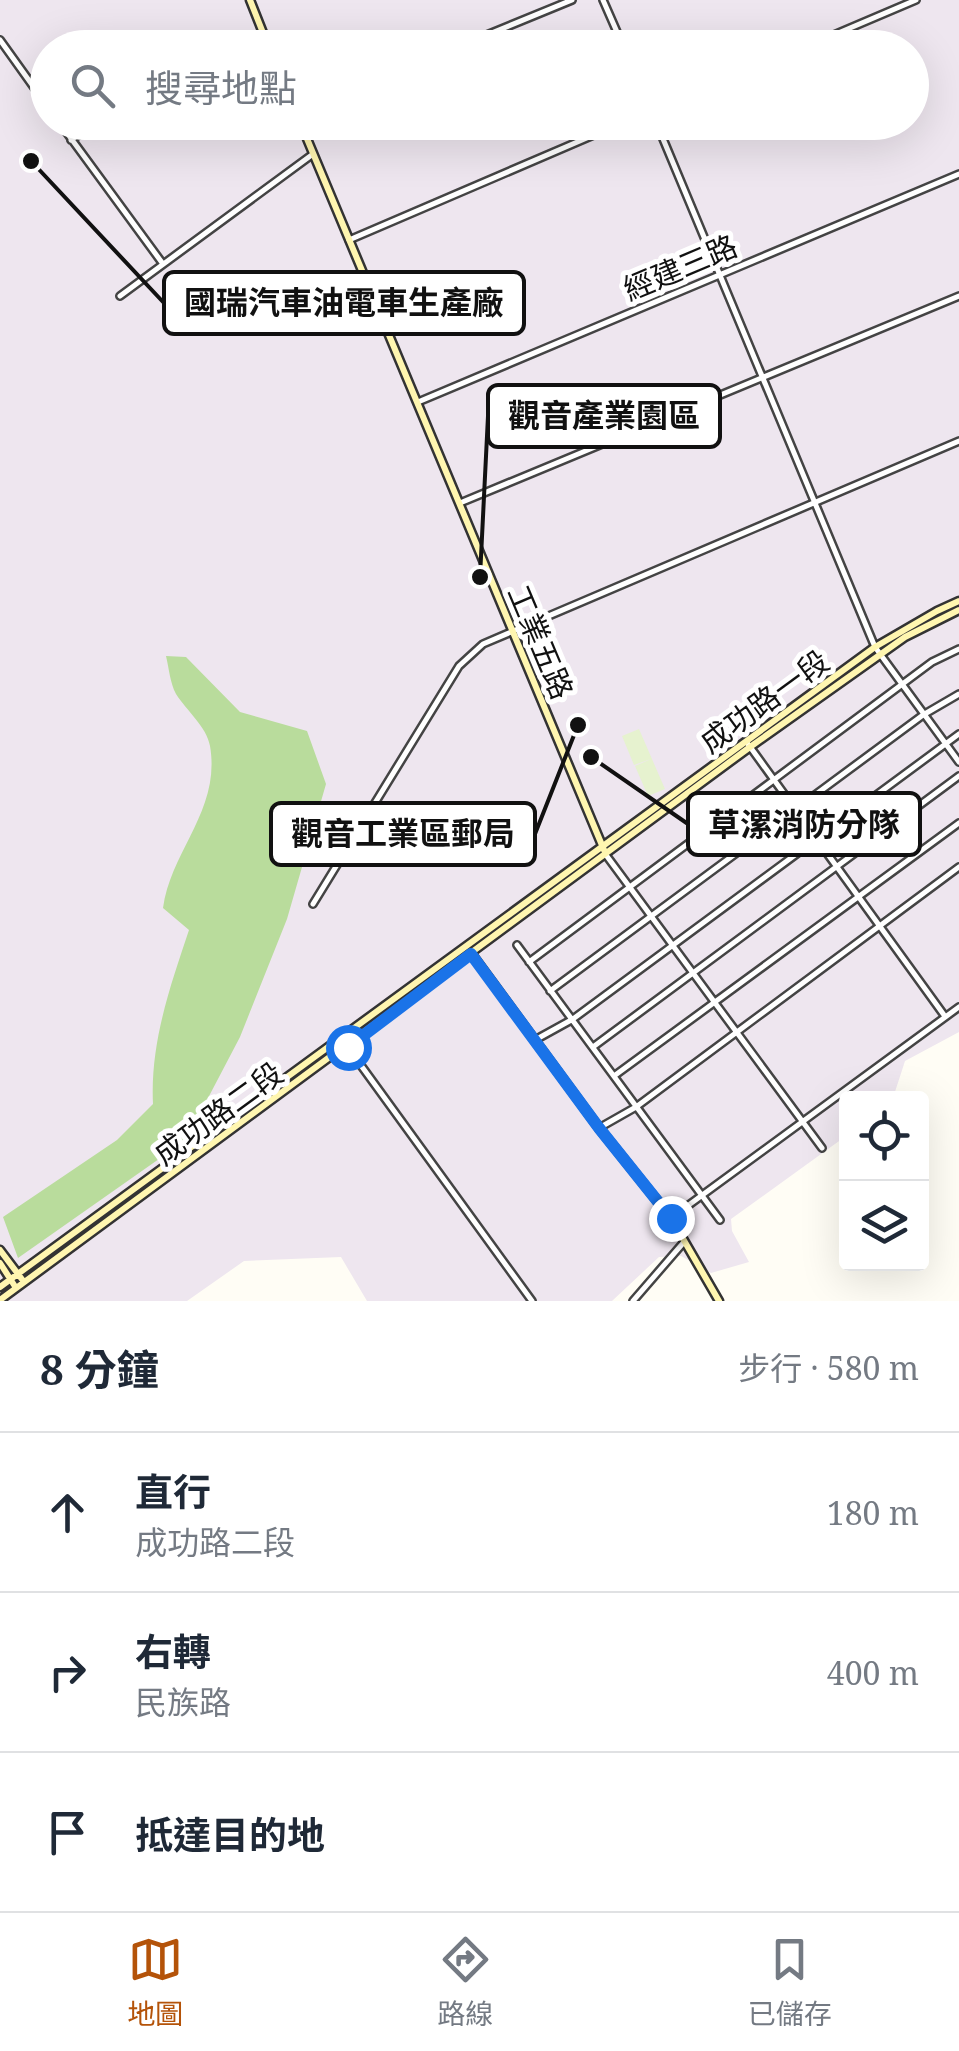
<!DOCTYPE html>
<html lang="zh-TW">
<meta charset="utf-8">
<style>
:root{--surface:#fff;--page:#f2f2f3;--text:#1f2937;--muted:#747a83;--line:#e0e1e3;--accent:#b45309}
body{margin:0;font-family:"Noto Serif","Noto Sans TC",serif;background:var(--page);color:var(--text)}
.controls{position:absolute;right:30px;bottom:30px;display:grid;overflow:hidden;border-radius:10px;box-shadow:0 10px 40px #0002}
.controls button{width:90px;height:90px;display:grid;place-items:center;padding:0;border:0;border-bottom:2px solid var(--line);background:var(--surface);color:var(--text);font:50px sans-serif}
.stop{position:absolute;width:30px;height:30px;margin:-22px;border:8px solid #1a73e8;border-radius:50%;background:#fff}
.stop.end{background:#1a73e8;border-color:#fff;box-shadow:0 2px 10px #0008}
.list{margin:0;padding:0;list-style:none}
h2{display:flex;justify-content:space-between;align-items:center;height:130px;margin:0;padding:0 40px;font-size:42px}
h2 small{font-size:32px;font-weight:400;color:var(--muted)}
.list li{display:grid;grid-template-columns:65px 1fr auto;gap:30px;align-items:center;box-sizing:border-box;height:160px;padding:0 40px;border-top:2px solid var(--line)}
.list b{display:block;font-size:38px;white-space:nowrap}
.list p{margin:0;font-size:32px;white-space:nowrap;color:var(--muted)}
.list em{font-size:32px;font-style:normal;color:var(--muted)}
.icon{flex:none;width:55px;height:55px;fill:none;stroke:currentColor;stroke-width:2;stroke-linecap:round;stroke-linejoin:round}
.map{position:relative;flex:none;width:959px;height:1301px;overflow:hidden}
.search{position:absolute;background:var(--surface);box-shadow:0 10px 40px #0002;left:30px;right:30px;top:30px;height:110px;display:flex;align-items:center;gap:25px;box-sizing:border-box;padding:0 35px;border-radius:55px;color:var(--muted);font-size:38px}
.sheet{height:610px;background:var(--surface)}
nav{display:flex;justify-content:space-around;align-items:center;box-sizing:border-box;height:140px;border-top:2px solid var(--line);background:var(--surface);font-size:28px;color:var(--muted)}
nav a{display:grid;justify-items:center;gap:5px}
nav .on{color:var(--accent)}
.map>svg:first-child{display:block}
.industrial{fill:#eee6ef;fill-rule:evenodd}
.forest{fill:#b9dc9c}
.pitch{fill:#e6f2cf}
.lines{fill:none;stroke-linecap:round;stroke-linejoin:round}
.street-casing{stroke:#444;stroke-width:10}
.secondary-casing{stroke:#333;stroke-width:11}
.street{stroke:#fff;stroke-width:5}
.secondary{stroke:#fff6b0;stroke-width:6}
.route{stroke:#1a73e8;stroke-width:12}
.labels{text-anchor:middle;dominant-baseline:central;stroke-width:10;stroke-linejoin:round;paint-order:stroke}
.street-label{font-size:30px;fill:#111;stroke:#fff}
.leader{fill:none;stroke:#111;stroke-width:4}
.callout-dot{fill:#111;stroke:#fff;stroke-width:4}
.callout{fill:#fff;stroke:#111;stroke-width:4}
.callout-label{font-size:32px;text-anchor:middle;font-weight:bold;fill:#111}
</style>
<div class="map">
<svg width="959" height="1301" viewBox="0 0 959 1301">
<rect width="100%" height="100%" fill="#fffdf5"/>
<path class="industrial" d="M0,0H959V1032L905,1061L893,1098H846V1136L731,1219L732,1231L749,1262L711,1273L681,1256L659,1257L612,1301H367L341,1257L244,1261L187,1301H0ZM48,48H912V122H48Z"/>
<path class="forest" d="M166,656L186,657L240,712L307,731L326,784L287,919L240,1037L186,1140L18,1258L3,1217L117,1140L153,1104C150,1043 170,987 189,930L163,908C171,850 221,810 210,746C207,727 186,710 176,694C170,683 169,668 166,656Z"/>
<path class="pitch" d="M639,729L665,789L648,796L635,766L651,759L634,765L622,736Z"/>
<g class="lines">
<g class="street-casing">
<path id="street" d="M603,0L624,48
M0,40L48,107
M198,48L213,36
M455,48L572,0
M803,48L916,0
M59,122L163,264
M656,122L875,647L959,762
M71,140L98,122
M349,240L624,122
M120,296L313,154
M418,402L959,174
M460,503L959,296
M748,744L944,1015
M606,855L822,1148
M313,904L459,666L483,644L959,441
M517,945L720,1220
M529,962L932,662L959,649
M550,991L923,715L959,694
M535,1040L573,1019L959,734
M344,1042L532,1301
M593,1047L959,776
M614,1076L959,823
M599,1128L636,1107L959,867
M671,1218L959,1007
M633,1301L684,1242"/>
</g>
<g class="secondary-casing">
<path id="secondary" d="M250,0L269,48
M300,122L604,850
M471,953L599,1128L671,1218L719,1301
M0,1250L24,1282
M0,1263L16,1288
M0,1287L875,647L937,611L959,601
M0,1300L750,747L905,637L959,610"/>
</g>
<use href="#street" class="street"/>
<use href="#secondary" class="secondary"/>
</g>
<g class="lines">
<path class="route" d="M348,1047L471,954L599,1128L671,1218"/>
</g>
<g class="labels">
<g class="street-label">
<text transform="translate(680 267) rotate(-23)">經建三路</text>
<text transform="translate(541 642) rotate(67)">工業五路</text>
<text transform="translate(764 701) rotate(-36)">成功路一段</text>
<text transform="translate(218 1113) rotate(-36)">成功路二段</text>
</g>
</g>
<path class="leader" d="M31 161L164 303M480 577L488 416M591 757L688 824M578 725L535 834"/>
<g class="callout-dot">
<circle cx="31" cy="161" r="10"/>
<circle cx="480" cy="577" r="10"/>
<circle cx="591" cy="757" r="10"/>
<circle cx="578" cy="725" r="10"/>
</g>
<g class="callout">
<rect x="164" y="272" width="360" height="62" rx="10"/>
<rect x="488" y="385" width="232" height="62" rx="10"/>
<rect x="688" y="793" width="232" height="62" rx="10"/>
<rect x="271" y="803" width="264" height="62" rx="10"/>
</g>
<g class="callout-label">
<text x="344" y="314">國瑞汽車油電車生產廠</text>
<text x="604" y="427">觀音產業園區</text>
<text x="804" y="836">草漯消防分隊</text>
<text x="403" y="845">觀音工業區郵局</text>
</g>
</svg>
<div class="controls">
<button><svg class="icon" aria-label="locate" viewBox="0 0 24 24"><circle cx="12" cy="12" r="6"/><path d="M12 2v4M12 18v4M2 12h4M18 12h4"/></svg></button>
<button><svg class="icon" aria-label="layers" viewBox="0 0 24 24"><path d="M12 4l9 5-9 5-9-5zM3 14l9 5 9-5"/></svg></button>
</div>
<div class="stop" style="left:348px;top:1047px"></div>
<div class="stop end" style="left:671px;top:1218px"></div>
<div class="search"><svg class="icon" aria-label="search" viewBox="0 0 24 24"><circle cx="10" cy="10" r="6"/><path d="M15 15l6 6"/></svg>搜尋地點</div>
</div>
<section class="sheet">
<h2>8 分鐘<small>步行 · 580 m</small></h2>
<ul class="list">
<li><svg class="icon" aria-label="ahead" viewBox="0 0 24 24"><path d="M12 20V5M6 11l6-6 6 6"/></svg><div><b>直行</b><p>成功路二段</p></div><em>180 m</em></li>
<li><svg class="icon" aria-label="right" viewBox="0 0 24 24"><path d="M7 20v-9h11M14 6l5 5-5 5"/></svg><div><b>右轉</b><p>民族路</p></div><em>400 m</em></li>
<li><svg class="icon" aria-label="arrive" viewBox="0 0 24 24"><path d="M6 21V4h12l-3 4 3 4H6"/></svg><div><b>抵達目的地</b></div></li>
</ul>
</section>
<nav>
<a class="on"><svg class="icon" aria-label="map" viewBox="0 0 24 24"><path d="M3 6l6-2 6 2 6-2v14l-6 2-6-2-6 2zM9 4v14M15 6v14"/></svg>地圖</a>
<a><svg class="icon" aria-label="directions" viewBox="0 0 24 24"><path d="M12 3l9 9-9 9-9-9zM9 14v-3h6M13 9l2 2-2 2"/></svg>路線</a>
<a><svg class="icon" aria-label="saved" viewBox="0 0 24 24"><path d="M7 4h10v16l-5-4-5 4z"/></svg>已儲存</a>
</nav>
